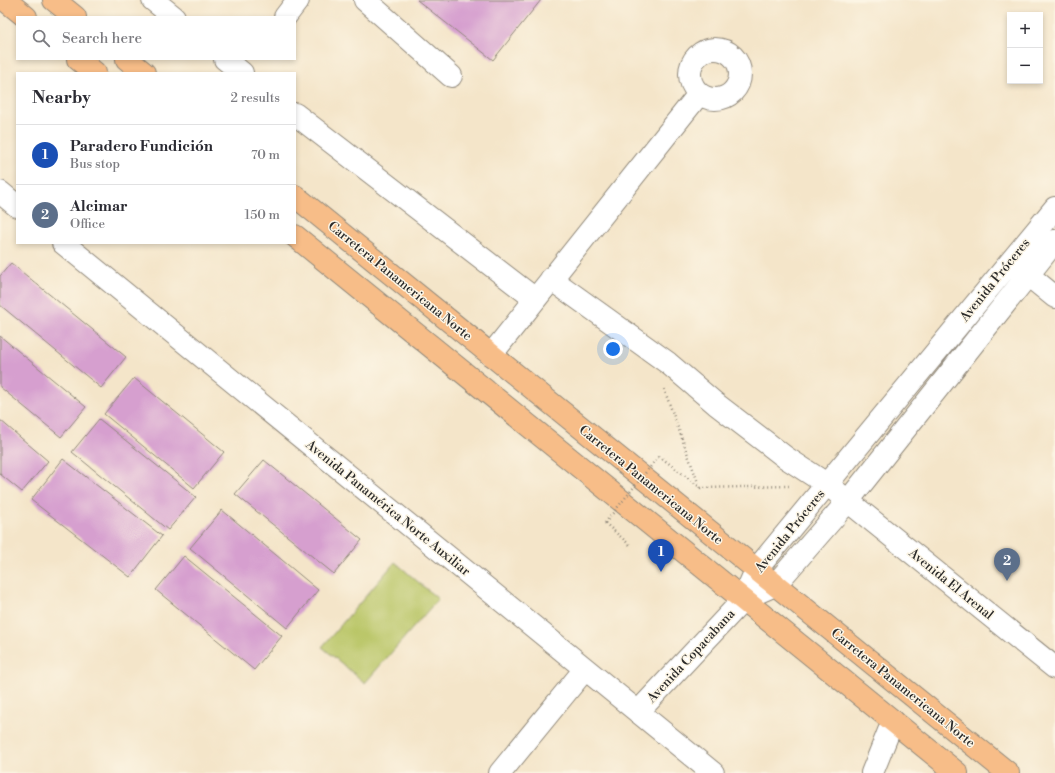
<!DOCTYPE html>
<meta charset="utf-8">
<style>
:root{--surface:#fff;--page:#f2f2f3;--text:#2b2b33;--muted:#7c7c81;--line:#e1e1e2;--accent:#b45309}
body{margin:0;font-family:"Libre Bodoni",serif;background:var(--page);color:var(--text)}
.controls{position:absolute;right:12px;top:12px;display:grid;overflow:hidden;border-radius:0px;box-shadow:0 2px 6px #0003}
.controls button{width:36px;height:36px;display:grid;place-items:center;padding:0;border:0;border-bottom:1px solid var(--line);background:var(--surface);color:var(--text);font:20px sans-serif}
.you{position:absolute;left:613px;top:349px;width:14px;height:14px;margin:-10px;border:3px solid #fff;border-radius:50%;background:#1a73e8;box-shadow:0 0 0 6px #1a73e833}
.badge{display:grid;place-items:center;width:26px;height:26px;border-radius:50%;background:var(--accent);color:#fff;font-size:13px;font-weight:700}
.pin{position:absolute;translate:-50% -33px;filter:drop-shadow(0 1px 2px #0008)}
.pin::after{content:'';position:absolute;top:21px;width:14px;height:12px;background:inherit;clip-path:polygon(0 0,100% 0,50% 100%)}
.list{margin:0;padding:0;list-style:none}
h2{display:flex;justify-content:space-between;align-items:center;height:52px;margin:0;padding:0 16px;font-size:17px}
h2 small{font-size:13px;font-weight:400;color:var(--muted)}
.list li{display:grid;grid-template-columns:26px 1fr auto;gap:12px;align-items:center;box-sizing:border-box;height:60px;padding:0 16px;border-top:1px solid var(--line)}
.list b{display:block;font-size:15px;white-space:nowrap}
.list p{margin:0;font-size:13px;white-space:nowrap;color:var(--muted)}
.list em{font-size:13px;font-style:normal;color:var(--muted)}
.icon{flex:none;width:22px;height:22px;fill:none;stroke:currentColor;stroke-width:2;stroke-linecap:round;stroke-linejoin:round}
.map{position:relative;flex:none;width:1055px;height:773px;overflow:hidden}
.search{position:absolute;background:var(--surface);box-shadow:0 2px 6px #0003;left:16px;top:16px;width:280px;height:44px;display:flex;align-items:center;gap:10px;box-sizing:border-box;padding:0 14px;border-radius:0px;color:var(--muted);font-size:15px}
.panel{position:absolute;background:var(--surface);box-shadow:0 2px 6px #0003;left:16px;top:72px;width:280px;height:172px;border-radius:0px}
.map>svg:first-child{display:block}
.green{fill:#bac668;stroke:#72784a}
.building{fill:#d69fcf}
.lines{fill:none;stroke-linecap:round;stroke-linejoin:round}
.minor-casing{stroke:#90887a;stroke-width:24}
.highway-casing{stroke:#90887a;stroke-width:24}
.path{stroke:#90887a;stroke-width:2.5;stroke-dasharray:1 3;stroke-linecap:butt}
.minor{stroke:#fff;stroke-width:22}
.highway{stroke:#f7bd88;stroke-width:22}
.path-bridge{stroke:#90887a;stroke-width:2.5;stroke-dasharray:1 3;stroke-linecap:butt}
.labels{text-anchor:middle;dominant-baseline:central;stroke-width:3;stroke-linejoin:round;paint-order:stroke}
.street-label{font-size:13px;fill:#2b2b2b;stroke:#fcf5e5}
</style>
<div class="map">
<svg width="1055" height="773" viewBox="0 0 1055 773">
<rect width="100%" height="100%" fill="#fcf5e5"/>
<filter id="ink" filterUnits="userSpaceOnUse"><feTurbulence type="fractalNoise" baseFrequency=".025" numOctaves="2"/><feDisplacementMap in="SourceGraphic" scale="8" xChannelSelector="R" yChannelSelector="G"/><feConvolveMatrix kernelMatrix="1 2 1 2 8 2 1 2 1" color-interpolation-filters="sRGB"/></filter>
<filter id="wash" filterUnits="userSpaceOnUse"><feTurbulence type="fractalNoise" baseFrequency=".012" numOctaves="4" result="noise"/><feDisplacementMap in="SourceGraphic" scale="16" xChannelSelector="R" yChannelSelector="G"/><feGaussianBlur stdDeviation="0.9" result="paint"/><feColorMatrix in="noise" values="0 0 0 0 0 0 0 0 0 0 0 0 0 0 0 0 0 1.4 0 .05"/><feComposite in="paint" operator="in"/></filter>
<g filter="url(#wash)">
<rect width="100%" height="100%" fill="#f4e5c9"/>
<path class="green" d="M395,562L438,599L365,683L322,647Z"/>
<g id="blocks">
<path class="building" d="M417,0H541L493,60Z
M11,263L126,357L101,388L0,305V276Z
M0,336L86,407L61,437L0,387Z
M134,378L224,452L194,488L104,414Z
M99,419L196,497L168,530L72,452Z
M0,420L48,461L22,492L0,474Z
M63,459L162,536L130,577L31,500Z
M264,460L362,540L334,574L235,494Z
M222,510L318,590L287,628L190,548Z
M184,556L282,636L254,670L156,590Z"/>
</g>
</g>
<g filter="url(#ink)">
<use href="#blocks" fill-opacity="0" stroke="#90887a" stroke-width="1"/>
<g class="lines">
<g class="minor-casing">
<path id="minor" d="M153,0L174,17
M365,0L451,76
M285,17L298,0
M690 74a25 25 0 1 1 50 0a25 25 0 1 1-50 0Z
M225,59L242,73
M295,114L535,299
M0,192L17,206
M63,243L713,773
M1028,275L1055,297
M551,279L668,363L716,404L785,457L828,485L1055,668
M491,355L699,94
M759,592L775,585L848,501L1055,241
M638,712L743,600L756,570L1055,208
M500,773L585,669
M872,773L893,721"/>
</g>
<g class="highway-casing">
<path id="highway" d="M5,0L26,17
M54,0L75,17
M78,59L95,73
M127,59L144,73
M295,196L1008,773
M295,236L957,773"/>
</g>
<path class="path" d="M664,389L700,488
M659,456L701,488L789,486
M605,523L631,546"/>
<use href="#minor" class="minor"/>
<use href="#highway" class="highway"/>
<path class="path-bridge" d="M605,523L659,456"/>
</g>
</g>
<g class="labels">
<g class="street-label">
<text transform="translate(995 280) rotate(-51)">Avenida Próceres</text>
<text transform="translate(400 281) rotate(39)">Carretera Panamericana Norte</text>
<text transform="translate(651 485) rotate(39)">Carretera Panamericana Norte</text>
<text transform="translate(388 508) rotate(39)">Avenida Panamérica Norte Auxiliar</text>
<text transform="translate(790 531) rotate(-51)">Avenida Próceres</text>
<text transform="translate(951 584) rotate(39)">Avenida El Arenal</text>
<text transform="translate(691 656) rotate(-47)">Avenida Copacabana</text>
<text transform="translate(903 688) rotate(39)">Carretera Panamericana Norte</text>
</g>
</g>
</svg>
<div class="controls">
<button>+</button>
<button>−</button>
</div>
<div class="you"></div>
<div class="pin badge" style="left:661px;top:572px;background:#1a4fb4">1</div>
<div class="pin badge" style="left:1007px;top:581px;background:#5c6f8a">2</div>
<div class="search"><svg class="icon" aria-label="search" viewBox="0 0 24 24"><circle cx="10" cy="10" r="6"/><path d="M15 15l6 6"/></svg>Search here</div>
<section class="panel">
<h2>Nearby<small>2 results</small></h2>
<ul class="list">
<li><span class="badge" style="background:#1a4fb4">1</span><div><b>Paradero Fundición</b><p>Bus stop</p></div><em>70 m</em></li>
<li><span class="badge" style="background:#5c6f8a">2</span><div><b>Alcimar</b><p>Office</p></div><em>150 m</em></li>
</ul>
</section>
</div>
